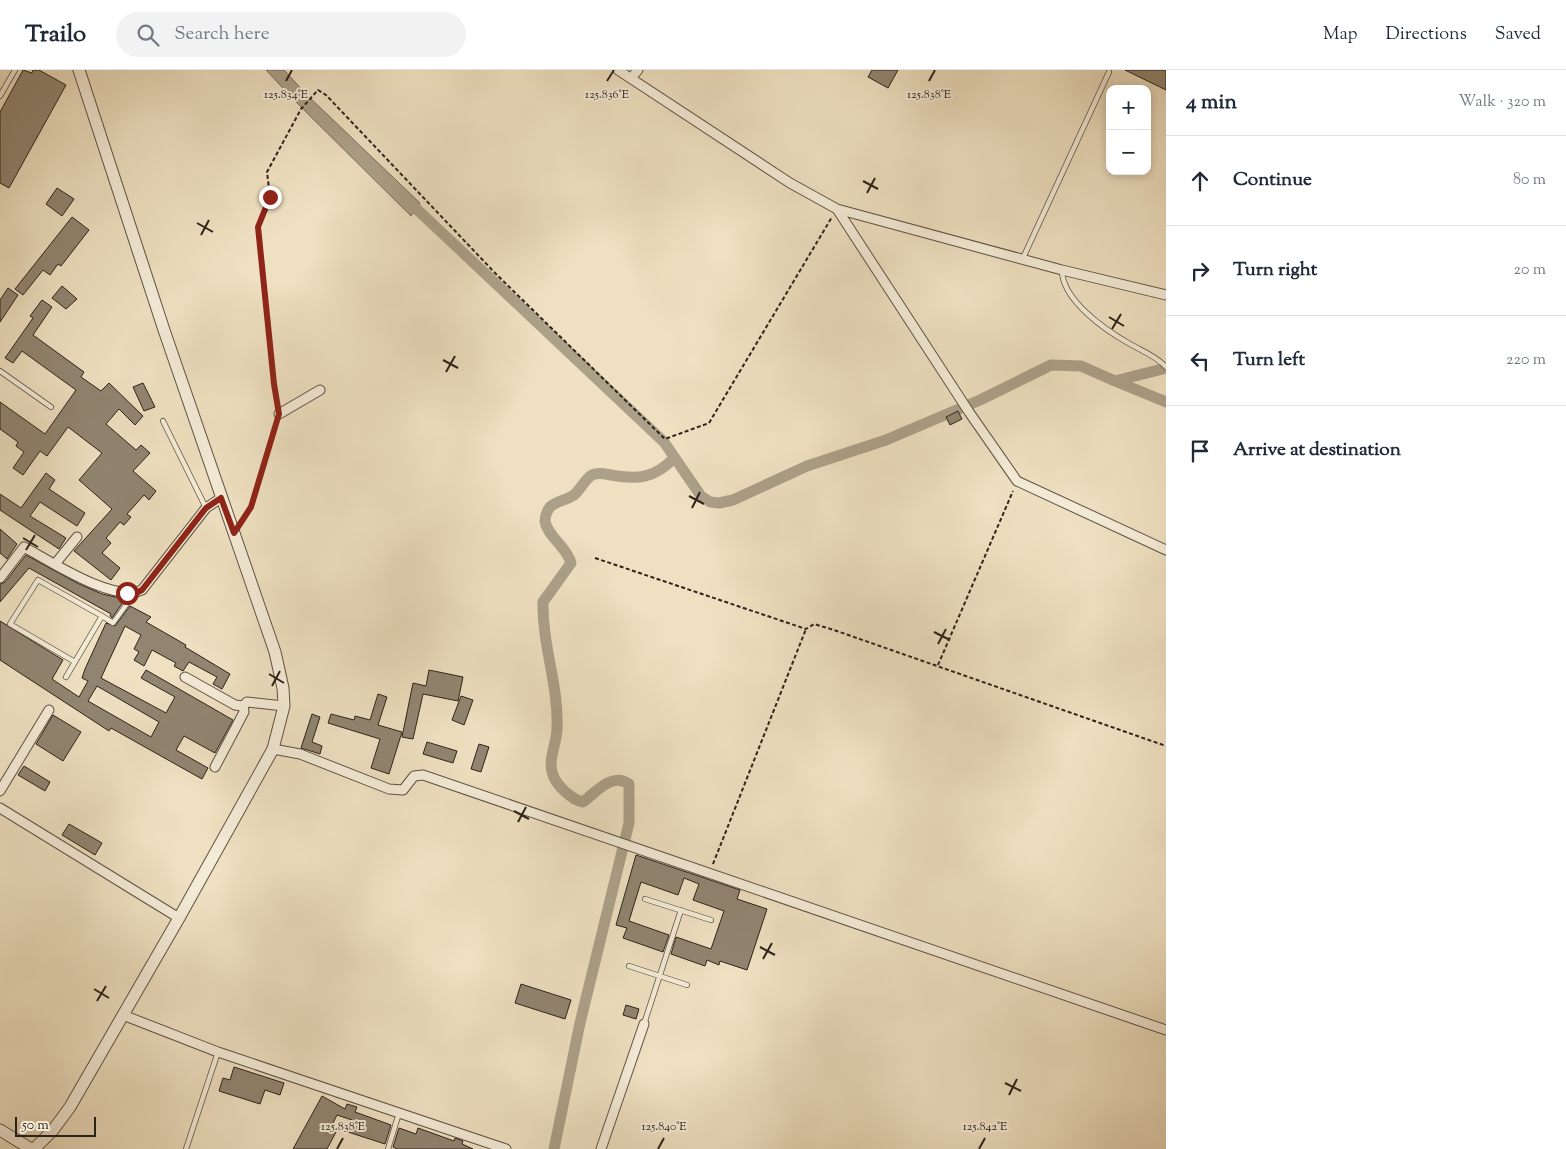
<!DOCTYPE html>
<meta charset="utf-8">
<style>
:root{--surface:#fff;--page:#f2f2f3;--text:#1f2937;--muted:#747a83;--line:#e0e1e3}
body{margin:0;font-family:"Sorts Mill Goudy",serif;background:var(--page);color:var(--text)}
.controls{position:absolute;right:15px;top:15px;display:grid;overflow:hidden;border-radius:10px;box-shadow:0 2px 8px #0003}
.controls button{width:45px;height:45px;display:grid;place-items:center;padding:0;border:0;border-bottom:1px solid var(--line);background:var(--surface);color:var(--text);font:25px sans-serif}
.scale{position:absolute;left:15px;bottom:12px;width:81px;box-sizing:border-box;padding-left:5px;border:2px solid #2c231b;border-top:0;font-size:14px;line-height:18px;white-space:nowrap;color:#2c231b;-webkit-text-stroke:4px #f4ebd7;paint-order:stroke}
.stop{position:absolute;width:15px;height:15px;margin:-11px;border:4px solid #8f2418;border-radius:50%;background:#fff}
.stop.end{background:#8f2418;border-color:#fff;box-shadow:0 1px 5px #0008}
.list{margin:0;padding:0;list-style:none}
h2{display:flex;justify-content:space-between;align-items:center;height:65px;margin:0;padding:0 20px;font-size:21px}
h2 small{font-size:16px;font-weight:400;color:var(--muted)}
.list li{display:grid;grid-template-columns:32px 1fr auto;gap:15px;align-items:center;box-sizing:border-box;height:90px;padding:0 20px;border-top:1px solid var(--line)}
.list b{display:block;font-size:19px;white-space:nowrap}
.list em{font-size:16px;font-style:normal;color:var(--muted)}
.icon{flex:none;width:28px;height:28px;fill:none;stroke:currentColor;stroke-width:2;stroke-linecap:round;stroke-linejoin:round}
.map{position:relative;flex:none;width:1166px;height:1079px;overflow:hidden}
header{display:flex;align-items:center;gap:30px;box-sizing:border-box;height:70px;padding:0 25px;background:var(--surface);border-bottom:1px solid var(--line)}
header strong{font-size:24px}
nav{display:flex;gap:28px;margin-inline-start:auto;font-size:18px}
.search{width:350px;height:45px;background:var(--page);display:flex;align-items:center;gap:12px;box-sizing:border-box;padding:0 18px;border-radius:28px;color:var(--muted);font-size:19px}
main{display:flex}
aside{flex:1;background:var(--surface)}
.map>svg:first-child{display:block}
.water{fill:#aca089;stroke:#796e5d}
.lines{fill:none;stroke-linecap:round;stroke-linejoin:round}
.canal{stroke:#aca089;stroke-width:11}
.building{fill:#918571;stroke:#2c231b;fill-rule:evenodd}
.service-casing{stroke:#5c5244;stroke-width:6}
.minor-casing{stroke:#5c5244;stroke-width:11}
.tertiary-casing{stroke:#5c5244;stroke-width:13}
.path{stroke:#2c231b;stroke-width:2;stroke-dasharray:4 2.5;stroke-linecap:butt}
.service{stroke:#f4ebd7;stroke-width:4.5}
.minor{stroke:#f4ebd7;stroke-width:9}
.tertiary{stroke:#f4ebd7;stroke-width:11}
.route{stroke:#8f2418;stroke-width:6}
.ticks{fill:none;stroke:#2c231b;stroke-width:2}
.ticks-label{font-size:12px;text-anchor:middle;fill:#2c231b;stroke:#f4ebd7;stroke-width:4;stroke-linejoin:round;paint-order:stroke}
</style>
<header>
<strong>Trailo</strong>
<div class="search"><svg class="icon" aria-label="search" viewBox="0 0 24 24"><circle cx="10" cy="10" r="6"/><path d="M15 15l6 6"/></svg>Search here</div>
<nav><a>Map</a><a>Directions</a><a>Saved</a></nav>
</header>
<main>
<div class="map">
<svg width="1166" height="1079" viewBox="0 0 1166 1079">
<rect width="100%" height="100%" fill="#eee0c1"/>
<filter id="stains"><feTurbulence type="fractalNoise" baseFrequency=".004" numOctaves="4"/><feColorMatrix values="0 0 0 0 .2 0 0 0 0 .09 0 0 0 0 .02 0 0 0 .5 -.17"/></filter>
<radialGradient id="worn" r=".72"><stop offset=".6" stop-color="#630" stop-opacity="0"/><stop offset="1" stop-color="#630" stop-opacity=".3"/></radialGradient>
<path class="water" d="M266,0H284L307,25L420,133L411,146L294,30Z"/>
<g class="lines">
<path class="canal" d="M405,128L664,372L701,426L710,432L719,433L733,430L807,396L886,370L980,330L1051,295L1081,296L1115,311L1166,298
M1115,311L1166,332
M554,1079L580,953L629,753V714C612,702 596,722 583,732C572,730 557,716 553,705C547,690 557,673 557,659C559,616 542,575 543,532L571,493C567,477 547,466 545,451C545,447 547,441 550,437C556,431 567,430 574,425C580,420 585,409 592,405C598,402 605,404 611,405C638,410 655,408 674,388"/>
</g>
<path class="building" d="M23,0L32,3L33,0H39L66,15L9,118L0,113V42Z
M872,0H898L888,18L868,7Z
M1125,0H1166V20Z
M57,118L74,129L62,146L46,134Z
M72,147L89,160L61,196L58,194L50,205L43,200L23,225L15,219Z
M62,216L77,229L66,239L52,228Z
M8,218L18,225L0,252V230Z
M42,230L52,237L33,265L84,302L81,307L101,321L109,313L143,346L135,355L119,339L106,354L136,380L141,375L150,383L133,401L156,421L149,430L144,425L127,444L131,447L124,455L120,452L106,468L111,473L102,483L120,498L111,510L74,481L112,439L79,410L102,383L68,357L47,386L40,381L23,405L13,398L24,382L16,376L18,372L0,359V332L45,364L76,320L22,281L13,293L5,288L33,248L30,246Z
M143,313L155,337L144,341L133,317Z
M958,341L962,349L950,355L946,347Z
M46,403L55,410L49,419L85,443L77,456L40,432L30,446L66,468L59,479L0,440V424L21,438Z
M0,459L17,474L7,489L0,483Z
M26,485L79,514L102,524L120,528L123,532L112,548L110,546L111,544L29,498L0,532V514L5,512Z
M130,536L151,547L146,552L186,575L185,577L230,604L222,619L213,614L217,607L189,592L183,601L174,596L176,593L152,580L144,596L134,590L139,582L134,579L141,565L125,556L101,608L166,643L175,627L141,608L146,600L233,650L215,683L184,666L176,680L208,698L202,709L111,658L109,661L0,590V551L63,590L52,609L79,627L88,611L82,608L85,599L106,553L115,556ZM97,616L159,652L151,667L88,631Z
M429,600L463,607L458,631L423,624L413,669L402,667L413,613L426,616Z
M378,624L387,627L378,655L402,662L389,704L371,698L380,669L328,653L331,644L354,650L355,646L370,650Z
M461,626L473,630L464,655L452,650Z
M312,644L320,647L312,672L322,676L320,684L301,678Z
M53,645L81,662L63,691L36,674Z
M427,672L457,681L453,693L423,684Z
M479,674L489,677L481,702L471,699Z
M24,696L50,712L45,721L18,705Z
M69,754L102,773L95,785L62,765Z
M636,785L740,820L737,829L767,839L747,900L720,891L719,895L707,890L705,896L671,884L676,867L711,879L724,841L693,830L699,814L684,808L678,825L641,812L629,851L669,865L663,882L623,868L627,858L616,855Z
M521,914L571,930L565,949L515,933Z
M626,935L639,939L636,949L623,945Z
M234,997L284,1013L280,1025L265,1020L260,1034L219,1021L223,1008L230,1010Z
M322,1026L345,1039L347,1034L357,1037L355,1042L391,1055L385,1074L348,1062L352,1050L337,1045L330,1059L336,1062L327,1079H293Z
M399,1058L416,1064L418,1058L454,1071L455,1068L463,1071L462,1074L473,1079H397L393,1077Z"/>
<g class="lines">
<g class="service-casing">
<path id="service" d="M0,26L15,0
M1023,188L1109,2
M1062,200C1062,230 1105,260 1130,274C1142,281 1156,286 1166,297
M0,301L51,337
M163,351L206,438
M75,592L10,554L38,510L102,546
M66,607L102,546L113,553L134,524
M645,829L711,850
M629,896L687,915
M644,954L681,840
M186,1079L218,982
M388,1079L399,1043"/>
</g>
<g class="minor-casing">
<path id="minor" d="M618,0L790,113L837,139L1062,200L1166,225
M631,8L638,0
M837,139L969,342L1017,411L1166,480
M279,344L320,320
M55,494L77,467
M0,508L24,477C50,491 113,533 142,520L206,438L221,428
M185,607L235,635L243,636L247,632L284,636
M273,679L300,684L389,719L403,720L414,706L423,705L1166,960
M215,697L244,642L243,636
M0,721L49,640
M0,738L179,848
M123,945L218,982L506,1079
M601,1079L644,954"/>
</g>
<g class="tertiary-casing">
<path id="tertiary" d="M0,1060L31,1079
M34,1079L53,1060L70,1037L179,848L273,679L284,636L283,618L275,582L164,260L79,0"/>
</g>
<path class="path" d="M277,333L258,157L270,127L267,102L301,39L318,20L326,25L495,203L665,369L709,353L832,147
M242,451L251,437L277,352
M595,488L806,559L814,554L834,560L1166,676
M938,595L1013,421
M713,794L806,559"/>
<use href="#service" class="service"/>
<use href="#minor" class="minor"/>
<use href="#tertiary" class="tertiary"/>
</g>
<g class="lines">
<path class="route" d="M127,523L134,524L142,520L206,438L221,428L234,463L251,437L279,344L274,314L258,157L270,127"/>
</g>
<path class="ticks" d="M286,11L292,0M607,11L614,0M929,11L935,0M863,111L878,119M867,123L875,108M197,153L213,162M201,165L209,150M1109,247L1124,256M1112,259L1121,244M443,290L458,298M446,302L455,286M689,426L704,434M692,438L700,422M23,468L38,477M26,480L35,465M934,562L950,570M938,574L946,559M269,604L284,613M272,616L280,601M514,741L529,749M518,752L526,737M760,877L775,885M763,889L772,873M94,919L109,928M97,931L106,916M1005,1013L1021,1021M1009,1025L1017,1009M337,1079L343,1068M658,1079L664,1068M979,1079L985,1068"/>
<g class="ticks-label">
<text x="286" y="28">125.834°E</text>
<text x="607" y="28">125.836°E</text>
<text x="929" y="28">125.838°E</text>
<text x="343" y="1060">125.838°E</text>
<text x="664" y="1060">125.840°E</text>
<text x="985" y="1060">125.842°E</text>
</g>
<rect width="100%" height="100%" filter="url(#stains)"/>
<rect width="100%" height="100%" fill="url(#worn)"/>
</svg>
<div class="controls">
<button>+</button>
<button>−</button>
</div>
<div class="scale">50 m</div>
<div class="stop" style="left:127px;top:523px"></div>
<div class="stop end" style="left:270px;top:127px"></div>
</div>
<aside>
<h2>4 min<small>Walk · 320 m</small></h2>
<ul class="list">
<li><svg class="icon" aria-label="ahead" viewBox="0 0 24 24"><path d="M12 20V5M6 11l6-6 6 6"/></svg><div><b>Continue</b></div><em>80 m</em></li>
<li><svg class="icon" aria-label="right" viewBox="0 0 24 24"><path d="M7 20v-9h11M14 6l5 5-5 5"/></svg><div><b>Turn right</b></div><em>20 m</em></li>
<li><svg class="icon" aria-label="left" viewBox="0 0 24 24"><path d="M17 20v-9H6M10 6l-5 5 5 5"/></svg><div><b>Turn left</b></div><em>220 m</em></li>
<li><svg class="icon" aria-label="arrive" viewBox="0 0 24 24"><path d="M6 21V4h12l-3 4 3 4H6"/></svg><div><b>Arrive at destination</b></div></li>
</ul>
</aside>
</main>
